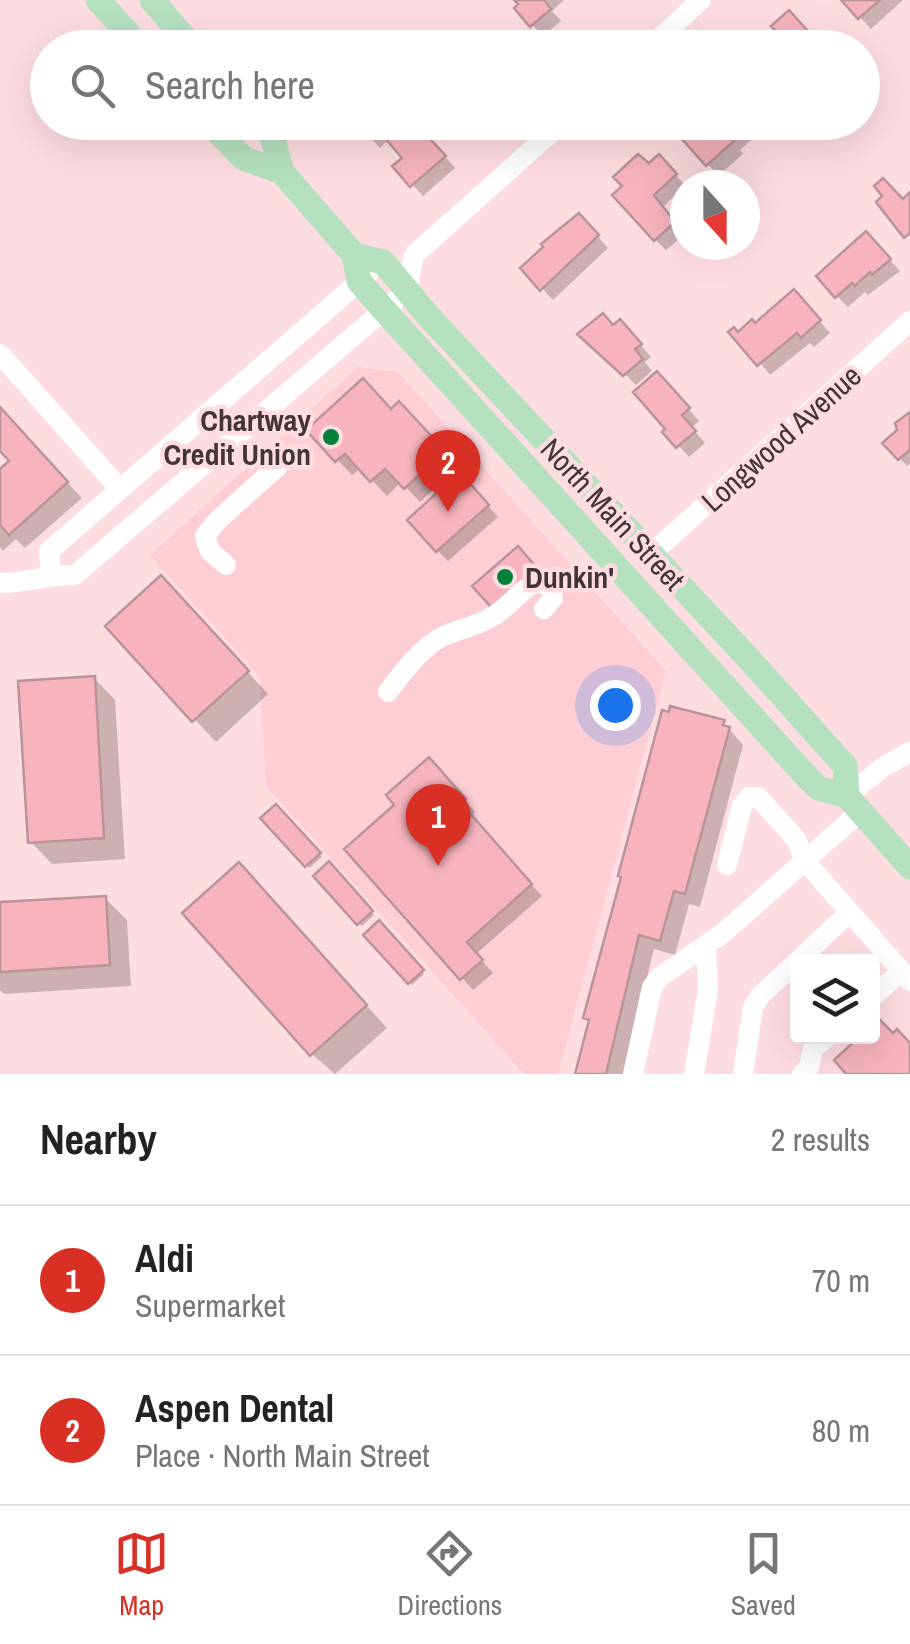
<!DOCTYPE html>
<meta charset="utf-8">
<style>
:root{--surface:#fff;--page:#f2f2f2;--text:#222;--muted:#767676;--line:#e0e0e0;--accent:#d93025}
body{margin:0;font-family:"Archivo Narrow",sans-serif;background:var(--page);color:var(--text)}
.controls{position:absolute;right:30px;bottom:30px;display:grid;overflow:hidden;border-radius:10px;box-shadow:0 10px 40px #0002}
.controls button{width:90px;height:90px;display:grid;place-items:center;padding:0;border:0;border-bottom:2px solid var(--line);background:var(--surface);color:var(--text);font:50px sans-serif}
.compass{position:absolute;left:670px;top:170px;width:90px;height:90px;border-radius:50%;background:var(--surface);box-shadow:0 10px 40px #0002;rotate:159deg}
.you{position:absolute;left:615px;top:705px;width:35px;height:35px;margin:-25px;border:8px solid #fff;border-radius:50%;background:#1a73e8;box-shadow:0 0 0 15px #1a73e833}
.badge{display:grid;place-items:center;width:65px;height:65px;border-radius:50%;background:var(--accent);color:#fff;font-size:32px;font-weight:700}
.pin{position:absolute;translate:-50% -82px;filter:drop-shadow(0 2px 5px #0008)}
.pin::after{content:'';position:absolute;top:52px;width:35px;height:30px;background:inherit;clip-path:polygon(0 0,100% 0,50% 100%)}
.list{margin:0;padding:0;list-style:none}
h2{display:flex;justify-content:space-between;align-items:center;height:130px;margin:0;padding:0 40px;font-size:42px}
h2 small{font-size:32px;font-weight:400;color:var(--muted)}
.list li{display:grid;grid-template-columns:65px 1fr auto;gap:30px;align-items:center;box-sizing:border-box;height:150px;padding:0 40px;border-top:2px solid var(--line)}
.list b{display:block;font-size:38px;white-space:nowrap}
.list p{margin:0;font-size:32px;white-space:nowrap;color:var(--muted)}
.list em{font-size:32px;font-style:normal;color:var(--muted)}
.icon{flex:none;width:55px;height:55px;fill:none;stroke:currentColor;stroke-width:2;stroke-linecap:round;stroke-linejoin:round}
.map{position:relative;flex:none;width:910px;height:1074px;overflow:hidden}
.search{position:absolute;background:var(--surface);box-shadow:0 10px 40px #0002;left:30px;right:30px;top:30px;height:110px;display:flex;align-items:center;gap:25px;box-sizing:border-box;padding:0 35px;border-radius:55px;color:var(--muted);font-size:38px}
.sheet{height:430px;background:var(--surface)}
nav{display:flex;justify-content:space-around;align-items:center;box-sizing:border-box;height:140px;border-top:2px solid var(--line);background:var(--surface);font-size:28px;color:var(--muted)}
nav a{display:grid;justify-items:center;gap:5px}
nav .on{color:var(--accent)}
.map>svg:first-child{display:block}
.built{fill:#feced5}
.shadow{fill:#0003}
.building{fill:#f7b4be;stroke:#b99499;stroke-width:2.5}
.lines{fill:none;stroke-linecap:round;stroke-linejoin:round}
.minor{stroke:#fff;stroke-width:20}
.major{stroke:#b6e1bf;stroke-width:25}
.poi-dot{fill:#008039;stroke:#fedde2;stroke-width:4}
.labels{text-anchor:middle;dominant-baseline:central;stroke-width:9;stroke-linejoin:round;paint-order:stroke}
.poi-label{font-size:30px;font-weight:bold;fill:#433436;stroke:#fedde2;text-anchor:end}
.street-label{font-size:30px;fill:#433436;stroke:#fedde2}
</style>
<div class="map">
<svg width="910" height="1074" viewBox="0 0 910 1074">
<rect width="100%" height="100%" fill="#fedde2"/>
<path class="built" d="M358,367L398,372L666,671L558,1074H524L266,786L260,677L150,555Z"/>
<path class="shadow" d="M518,0H564L552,11L561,21L543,36L517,8L521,4Z
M844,0H903L871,29Z
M481,38L491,48H469Z
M356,122H414L455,168L423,196L396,167L405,158L389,139L380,148Z
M705,122H758L764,128L740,150L743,154L719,175L707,164Z
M649,167L670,169L685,185L663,207L684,235L666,250L655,239Z
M590,227L608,248L553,300L523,268Z
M877,246L900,271L868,295L865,292L848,307L837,296Z
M805,304L830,333L814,347L810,343L770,375L738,335Z
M614,327L631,333L651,357L645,362L652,371L636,385L606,355L602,358L591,346Z
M668,385L699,421L692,428L705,443L689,457L666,432L668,429Z
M0,410L82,498L25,548L16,539L3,551L0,547V472L13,461L0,447Z
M392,412L414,419L458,467L420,502L401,482L387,496L361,468L352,475L309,430Z
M910,414V463L907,466L886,443L899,431Z
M471,487L498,517L448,561L437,550Z
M182,600L268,694L216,742L108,627Z
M94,678L115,700L125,859L52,864L31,842Z
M724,723L743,745L700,907L689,904L675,955L654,949L623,1074H577L591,1022L586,1018Z
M440,772L475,812L471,816L542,896L476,954L493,973L473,990L347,849Z
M276,807L322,857L309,868L264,819Z
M329,865L374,915L362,926L316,876Z
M260,887L387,1028L335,1074L312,1054L185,913Z
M105,898L127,920L131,986L4,994L0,990V905Z
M379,924L424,974L412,985L367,935Z"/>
<path class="building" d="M514,0H544L551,9L530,27L514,8L518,4Z
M841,0H880L858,19Z
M789,10L823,48H782L787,43L771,26Z
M353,122H414L446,156L410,187L392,166L402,158L377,129L367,138Z
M701,122H747L730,137L734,141L706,166L682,139Z
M638,154L649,163L659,154L677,174L654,195L675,222L654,241L612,195L622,186L613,177Z
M883,178L903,199L910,192V233L904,238L876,202L882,196L874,186Z
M579,213L599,235L540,291L520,268L543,247L541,244Z
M866,231L891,259L872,275L870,272L855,286L852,283L835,298L816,276Z
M794,289L821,320L801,338L797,333L757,366L728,332L734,327L738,332L752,319L755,323Z
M603,313L613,325L620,319L642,344L635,349L643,359L623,376L577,334Z
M657,371L690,408L682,415L696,431L676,448L662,432L665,429L633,392Z
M363,378L391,409L399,401L445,451L404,489L385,469L370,482L345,454L335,462L306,430Z
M0,407L68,482L9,535L0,525V469L9,461L0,451Z
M910,412V450L898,460L882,443L897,430L895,423Z
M460,472L489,505L436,552L407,520Z
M518,546L537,568L492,608L472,586Z
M161,575L249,671L192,722L105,626Z
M95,676L104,838L28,843L18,681Z
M670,706L725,720L723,725L730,727L685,894L674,891L660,941L639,935L606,1074H575L589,1020L583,1018L621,877L618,876L662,710L669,712Z
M429,757L466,799L461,803L532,884L467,942L483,960L460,980L344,849L394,805L386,795Z
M276,804L321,853L305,867L260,818Z
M329,861L373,911L357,925L313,876Z
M239,862L367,1005L310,1056L182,913Z
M106,896L110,965L0,972V902Z
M379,920L424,970L408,984L363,935Z
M879,1019L893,1033L897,1029L910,1043V1074H846L834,1060L860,1036H872V1025Z"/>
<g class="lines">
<path class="minor" d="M649,48L701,0
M0,354L120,489
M651,554L910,321
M226,565L210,551L205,536L218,520L278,466
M51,574L49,551L368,274
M0,583C27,583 49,574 75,575L407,290L414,255L563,122
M388,692C402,673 422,646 444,636C461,628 479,626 495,615C511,605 521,588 539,581L551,588L553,598L544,609
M847,796L883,767L910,752
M727,865L742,806L749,797H758L796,839L805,861L910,981
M872,997L902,971
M633,1074L652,987L660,977L723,933L860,812
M694,1074L708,989L706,947
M743,1074L753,1007L761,995L850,912
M802,1074L809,1067L813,1049L828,1036"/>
<path class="major" d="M98,0L141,48
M152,0L193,48
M209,122L243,158L282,172
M260,122L272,136L282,172L354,255L359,281L384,310L806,776L818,788L847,796
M354,255L383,262L431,319L750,660L845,766L847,796L910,867"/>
</g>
<g class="poi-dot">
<circle cx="331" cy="437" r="10"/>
<circle cx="505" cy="577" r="10"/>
</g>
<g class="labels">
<g class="poi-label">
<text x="311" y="420">Chartway<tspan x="311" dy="34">Credit Union</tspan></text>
<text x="525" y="577" text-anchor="start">Dunkin'</text>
</g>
<g class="street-label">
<text transform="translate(781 438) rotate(-42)">Longwood Avenue</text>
<text transform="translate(613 514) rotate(47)">North Main Street</text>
</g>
</g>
</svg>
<div class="controls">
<button><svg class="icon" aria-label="layers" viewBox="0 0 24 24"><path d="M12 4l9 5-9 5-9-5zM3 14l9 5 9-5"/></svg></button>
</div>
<svg class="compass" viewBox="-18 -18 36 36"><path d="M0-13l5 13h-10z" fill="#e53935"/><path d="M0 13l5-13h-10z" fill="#767676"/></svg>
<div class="you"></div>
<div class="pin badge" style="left:438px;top:866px">1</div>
<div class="pin badge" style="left:448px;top:512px">2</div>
<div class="search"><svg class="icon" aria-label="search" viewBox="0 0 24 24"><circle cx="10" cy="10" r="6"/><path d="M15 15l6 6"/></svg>Search here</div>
</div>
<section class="sheet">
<h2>Nearby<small>2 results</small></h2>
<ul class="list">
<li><span class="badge">1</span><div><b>Aldi</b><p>Supermarket</p></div><em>70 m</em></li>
<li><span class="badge">2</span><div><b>Aspen Dental</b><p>Place · North Main Street</p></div><em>80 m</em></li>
</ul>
</section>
<nav>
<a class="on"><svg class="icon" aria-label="map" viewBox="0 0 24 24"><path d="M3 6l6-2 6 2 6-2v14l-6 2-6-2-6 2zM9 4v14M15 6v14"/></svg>Map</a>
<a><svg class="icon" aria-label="directions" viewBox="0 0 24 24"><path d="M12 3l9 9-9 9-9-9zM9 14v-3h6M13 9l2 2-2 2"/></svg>Directions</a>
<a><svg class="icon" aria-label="saved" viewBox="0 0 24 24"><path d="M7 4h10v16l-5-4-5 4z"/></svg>Saved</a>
</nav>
